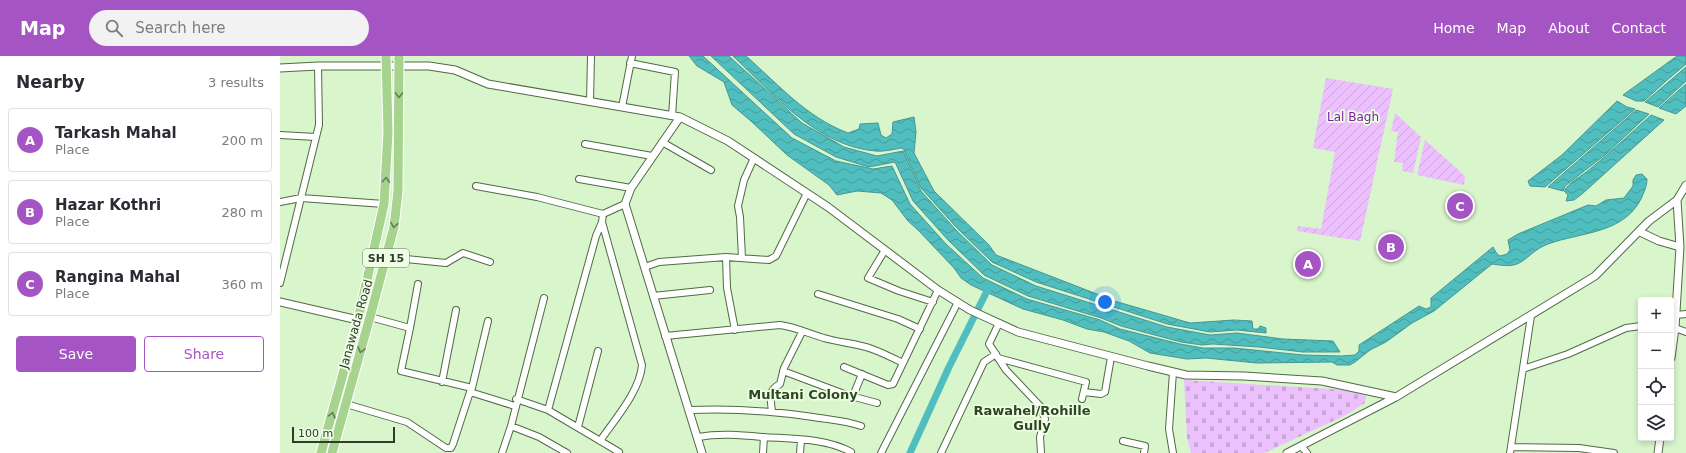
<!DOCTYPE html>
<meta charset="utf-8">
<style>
:root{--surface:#fff;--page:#f2f2f3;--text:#2b2b33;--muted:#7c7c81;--line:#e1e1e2;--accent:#a554c4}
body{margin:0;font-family:"DejaVu Sans",sans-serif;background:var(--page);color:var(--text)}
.controls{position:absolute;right:12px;bottom:12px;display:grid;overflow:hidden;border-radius:4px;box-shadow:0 2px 6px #0003}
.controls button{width:36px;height:36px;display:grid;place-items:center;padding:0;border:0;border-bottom:1px solid var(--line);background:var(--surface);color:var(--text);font:20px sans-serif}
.scale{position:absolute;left:12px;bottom:10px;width:103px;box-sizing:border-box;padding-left:4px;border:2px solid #303b2b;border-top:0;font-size:11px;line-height:14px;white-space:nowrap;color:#303b2b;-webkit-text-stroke:3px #edfee5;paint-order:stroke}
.you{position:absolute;left:825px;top:246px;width:14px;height:14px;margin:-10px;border:3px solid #fff;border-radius:50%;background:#1a73e8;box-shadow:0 0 0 6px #1a73e833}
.badge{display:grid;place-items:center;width:26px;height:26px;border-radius:50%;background:var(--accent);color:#fff;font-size:13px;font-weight:700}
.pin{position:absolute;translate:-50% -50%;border:2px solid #fff;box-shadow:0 1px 4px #0006}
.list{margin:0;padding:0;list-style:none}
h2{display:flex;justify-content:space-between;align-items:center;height:52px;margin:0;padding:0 16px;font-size:17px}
h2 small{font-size:13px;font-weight:400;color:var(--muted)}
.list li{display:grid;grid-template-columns:26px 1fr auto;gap:12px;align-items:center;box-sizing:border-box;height:64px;margin:0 8px 8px;padding:0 8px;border:1px solid var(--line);border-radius:4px}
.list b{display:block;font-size:15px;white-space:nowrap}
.list p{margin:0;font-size:13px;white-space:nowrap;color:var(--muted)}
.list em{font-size:13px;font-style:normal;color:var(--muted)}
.actions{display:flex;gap:8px;padding:12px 16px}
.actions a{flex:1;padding:9px 0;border:1px solid var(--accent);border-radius:4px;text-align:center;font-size:14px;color:var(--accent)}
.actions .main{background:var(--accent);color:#fff}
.icon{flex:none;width:22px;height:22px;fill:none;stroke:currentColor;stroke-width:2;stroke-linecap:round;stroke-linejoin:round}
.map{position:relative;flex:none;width:1406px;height:397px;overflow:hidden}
header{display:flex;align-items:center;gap:24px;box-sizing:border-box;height:56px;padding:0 20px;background:var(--accent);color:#fff}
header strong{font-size:19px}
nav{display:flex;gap:22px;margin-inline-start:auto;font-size:14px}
.search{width:280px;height:36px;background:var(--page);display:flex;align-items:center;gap:10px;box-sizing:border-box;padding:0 14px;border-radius:22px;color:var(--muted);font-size:15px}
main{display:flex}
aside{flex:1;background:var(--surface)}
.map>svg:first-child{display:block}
.cemetery{fill:url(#cemetery-stones)}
.garden{fill:url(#garden-furrows)}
.water{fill:url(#water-waves);stroke:#469793}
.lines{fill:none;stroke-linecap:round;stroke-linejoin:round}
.canal{stroke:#50bebf;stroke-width:7}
.minor-casing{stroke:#516a45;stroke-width:8}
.tertiary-casing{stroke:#516a45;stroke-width:9}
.primary-casing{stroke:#fff;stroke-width:11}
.minor{stroke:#fff;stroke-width:6}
.tertiary{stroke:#fff;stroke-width:7}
.primary{stroke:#a6d38e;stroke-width:9}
.oneway{stroke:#657f58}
.labels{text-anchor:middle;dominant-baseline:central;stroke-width:3.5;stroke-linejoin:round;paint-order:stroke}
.shield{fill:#edfee5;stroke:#697663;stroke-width:1}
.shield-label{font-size:11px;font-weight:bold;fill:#303b2b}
.park-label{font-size:12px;fill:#7f209e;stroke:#edfee5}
.street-label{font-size:12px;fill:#303b2b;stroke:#edfee5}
.neighbourhood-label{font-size:13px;font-weight:bold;fill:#2f4624;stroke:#edfee5}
</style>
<header>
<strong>Map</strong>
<div class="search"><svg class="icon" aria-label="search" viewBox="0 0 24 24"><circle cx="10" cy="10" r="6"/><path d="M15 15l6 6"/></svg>Search here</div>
<nav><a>Home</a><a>Map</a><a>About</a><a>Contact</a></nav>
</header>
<main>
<aside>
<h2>Nearby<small>3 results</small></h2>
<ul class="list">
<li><span class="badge">A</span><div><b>Tarkash Mahal</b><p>Place</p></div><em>200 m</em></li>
<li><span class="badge">B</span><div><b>Hazar Kothri</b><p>Place</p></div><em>280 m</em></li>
<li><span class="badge">C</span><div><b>Rangina Mahal</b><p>Place</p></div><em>360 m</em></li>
</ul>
<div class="actions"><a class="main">Save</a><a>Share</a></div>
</aside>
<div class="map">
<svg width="1406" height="397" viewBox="0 0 1406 397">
<defs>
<pattern id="cemetery-stones" width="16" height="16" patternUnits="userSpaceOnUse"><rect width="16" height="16" fill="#ebc0fd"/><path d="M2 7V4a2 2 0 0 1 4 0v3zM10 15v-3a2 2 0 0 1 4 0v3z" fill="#caa6d9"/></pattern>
<pattern id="garden-furrows" width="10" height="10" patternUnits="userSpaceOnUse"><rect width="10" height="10" fill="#ebc0fd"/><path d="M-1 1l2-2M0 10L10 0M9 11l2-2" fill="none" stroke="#caa6d9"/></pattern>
<pattern id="water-waves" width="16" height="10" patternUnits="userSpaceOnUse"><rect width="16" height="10" fill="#50bebf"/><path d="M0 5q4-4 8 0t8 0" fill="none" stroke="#439c9b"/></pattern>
</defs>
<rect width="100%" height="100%" fill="#d8f5cb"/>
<path class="cemetery" d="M904,324L1067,334L1086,340L1085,347L1064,360L984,397H911L907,381Z"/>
<path class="garden" d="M1046,22L1113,33L1080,185L1017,175L1018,170L1041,173L1055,96L1033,92Z
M1115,57L1141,81L1133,117L1122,115L1123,107L1114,106L1118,76L1111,75Z
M1145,84L1185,120L1184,129L1137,119Z"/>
<path class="water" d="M409,0H423L512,82L556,105L593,113L612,110L630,148L666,188L703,222L747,243L820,264L840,273L900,288L923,292H954L1023,299L1061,300L1075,299L1079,295V289L1139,250L1146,253L1151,251V242L1213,191L1217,198L1220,200L1227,198L1230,194L1228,184L1238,178L1308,149L1316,150L1326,144L1344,142L1353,130V124L1356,119L1362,118L1367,123C1367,130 1364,136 1361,143C1343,178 1301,176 1268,188C1254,193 1247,204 1237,208C1229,211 1220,209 1212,208L1154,255L1132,267L1106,286L1090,294L1075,306L1070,309H1057L1052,306L977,307L926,302L907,303L870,297L849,285L824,276L807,273L783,264L743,253L691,229L681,222L674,212L638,174L628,165L612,144L601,137L577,135L557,139L549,129L507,99L472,66L452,49L444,26L417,10Z
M431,0H449L522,67L564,91L597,100L623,95L641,135L676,174L712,209L756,230L887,271L930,279L957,277L1003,283L1053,285L1060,296H1023L979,291L933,288L922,289L901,286L841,270L821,262L748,240L704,219L668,184L633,145L615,106L589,111L556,101L514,78Z
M453,0H466C499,29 526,61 568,77L579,73L580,68L598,67L601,79L606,82L612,78L613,66L634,61L636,76L634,97L654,135L709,189L716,199L822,240L825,245L829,247L831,244L910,267L954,264L972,265L973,273H978L980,270L986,272V277L957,274L930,276L887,268L756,226L712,206L676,171L641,132L623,92C614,93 604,96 595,95C537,90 493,38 453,0Z
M1397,0H1406V8L1386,25L1364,45H1356L1343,39Z
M1406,11V25L1378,51L1365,46Z
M1406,28V50L1396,58L1379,52Z
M1337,45L1347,51L1355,53L1265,131L1250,130L1248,125L1282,99Z
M1356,54L1369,58L1326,98L1285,130L1283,135L1268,131Z
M1371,59L1384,64L1302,138L1294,144L1286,145L1288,139L1284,135C1290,125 1301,121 1310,113C1331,96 1351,77 1371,59Z"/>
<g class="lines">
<path class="canal" d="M630,397L669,311L708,233"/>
<g class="minor-casing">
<path id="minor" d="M350,7L395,16L392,60
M310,46L311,0
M342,51L352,0
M0,79L36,81
M382,86L431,114
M305,88L372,100
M299,123L351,132
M196,130L257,141L323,158
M0,146L21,142L104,148
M605,194L588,222L619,235L653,246
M106,201L166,207L183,197L210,206
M446,201L447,232L455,274
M462,202L460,161L458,150L464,124L474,102
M365,211L379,206L446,201L489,204L496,200L527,137
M0,227L39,69L38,10
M538,238L618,263L640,273
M373,240L430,234
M79,258L130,272L121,315L192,332L190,336L235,350
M1396,259L1406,258
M719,267L709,288L726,314L761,351L765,363L760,381L761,397
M130,272L138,228
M1395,272L1406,276
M385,280L500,269C516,271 529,278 544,282C560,287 577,287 592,293C603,297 613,302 623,307
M718,302L806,326L802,343
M564,311L608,329L613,328L658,234
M1243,313L1288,298L1346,272L1361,270
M503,315L567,339L597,347
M162,326L176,254
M192,332L208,265
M804,336L821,338L825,336L831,301
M573,340L582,318
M236,343L268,354L339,396
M66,348L127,366L166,392H171L173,388L190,336
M268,354L316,180L322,166L323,158L345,148
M410,354C451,352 492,355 533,361C551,364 563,364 581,370
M492,356C491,343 487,335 500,328L504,312L522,276
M231,370L259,381L287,397
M298,371L318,295
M418,381C440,377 461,379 483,381C512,383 545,382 571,396
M320,385C335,363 360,335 362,309L322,166
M843,385L865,390L864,397
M1022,391L1027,397
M1231,391L1299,392L1334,397
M222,397L231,370L264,242
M483,397L484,381
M520,397L521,384
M601,397L678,246
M661,397L704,306L716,298
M893,397L889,373L893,316
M1230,397L1251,260"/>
</g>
<g class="tertiary-casing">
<path id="tertiary" d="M0,12L38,10H149L175,14L208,28L400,61L448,85L548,151L658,234L690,254L738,276L868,310L906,319L964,320L1042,325L1116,341
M400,61L351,132L345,148L422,397
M1360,176L1379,185L1400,191
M0,246L78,264
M1391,302L1395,272L1400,191L1397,144
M1007,397L1116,341L1315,220L1369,165L1397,144L1406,129
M1378,397L1380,382"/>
</g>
<g class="primary-casing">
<path id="primary" d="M41,397L78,264L104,148L108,76L106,0
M52,397L90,261L114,171L118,135L119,0"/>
</g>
<use href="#minor" class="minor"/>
<use href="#tertiary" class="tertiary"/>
<use href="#primary" class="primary"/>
</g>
<defs><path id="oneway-chevron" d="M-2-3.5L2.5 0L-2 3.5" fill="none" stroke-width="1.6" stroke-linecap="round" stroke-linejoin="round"/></defs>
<g class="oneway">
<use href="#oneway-chevron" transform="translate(119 39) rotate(91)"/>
<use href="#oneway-chevron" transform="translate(106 124) rotate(-85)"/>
<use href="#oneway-chevron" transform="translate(114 169) rotate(99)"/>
<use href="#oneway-chevron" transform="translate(81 294) rotate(106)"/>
<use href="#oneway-chevron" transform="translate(52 359) rotate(-75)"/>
</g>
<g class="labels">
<rect class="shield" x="83" y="193" width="46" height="18" rx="3"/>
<g class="shield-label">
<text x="106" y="202">SH 15</text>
</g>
<g class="park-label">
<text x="1073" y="61">Lal Bagh</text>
</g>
<g class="street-label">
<text transform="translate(76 268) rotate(-74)">Janawada Road</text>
</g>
<g class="neighbourhood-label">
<text x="523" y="338">Multani Colony</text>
<text x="752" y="354">Rawahel/Rohille<tspan x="752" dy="15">Gully</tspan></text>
</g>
</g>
</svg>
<div class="controls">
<button>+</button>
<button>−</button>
<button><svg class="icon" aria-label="locate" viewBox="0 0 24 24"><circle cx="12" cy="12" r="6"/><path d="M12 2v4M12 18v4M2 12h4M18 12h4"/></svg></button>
<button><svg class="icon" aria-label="layers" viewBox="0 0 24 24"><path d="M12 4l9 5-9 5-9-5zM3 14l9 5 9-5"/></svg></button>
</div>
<div class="scale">100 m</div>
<div class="you"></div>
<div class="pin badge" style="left:1028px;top:208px">A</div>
<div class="pin badge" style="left:1111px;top:191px">B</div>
<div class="pin badge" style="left:1180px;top:150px">C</div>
</div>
</main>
